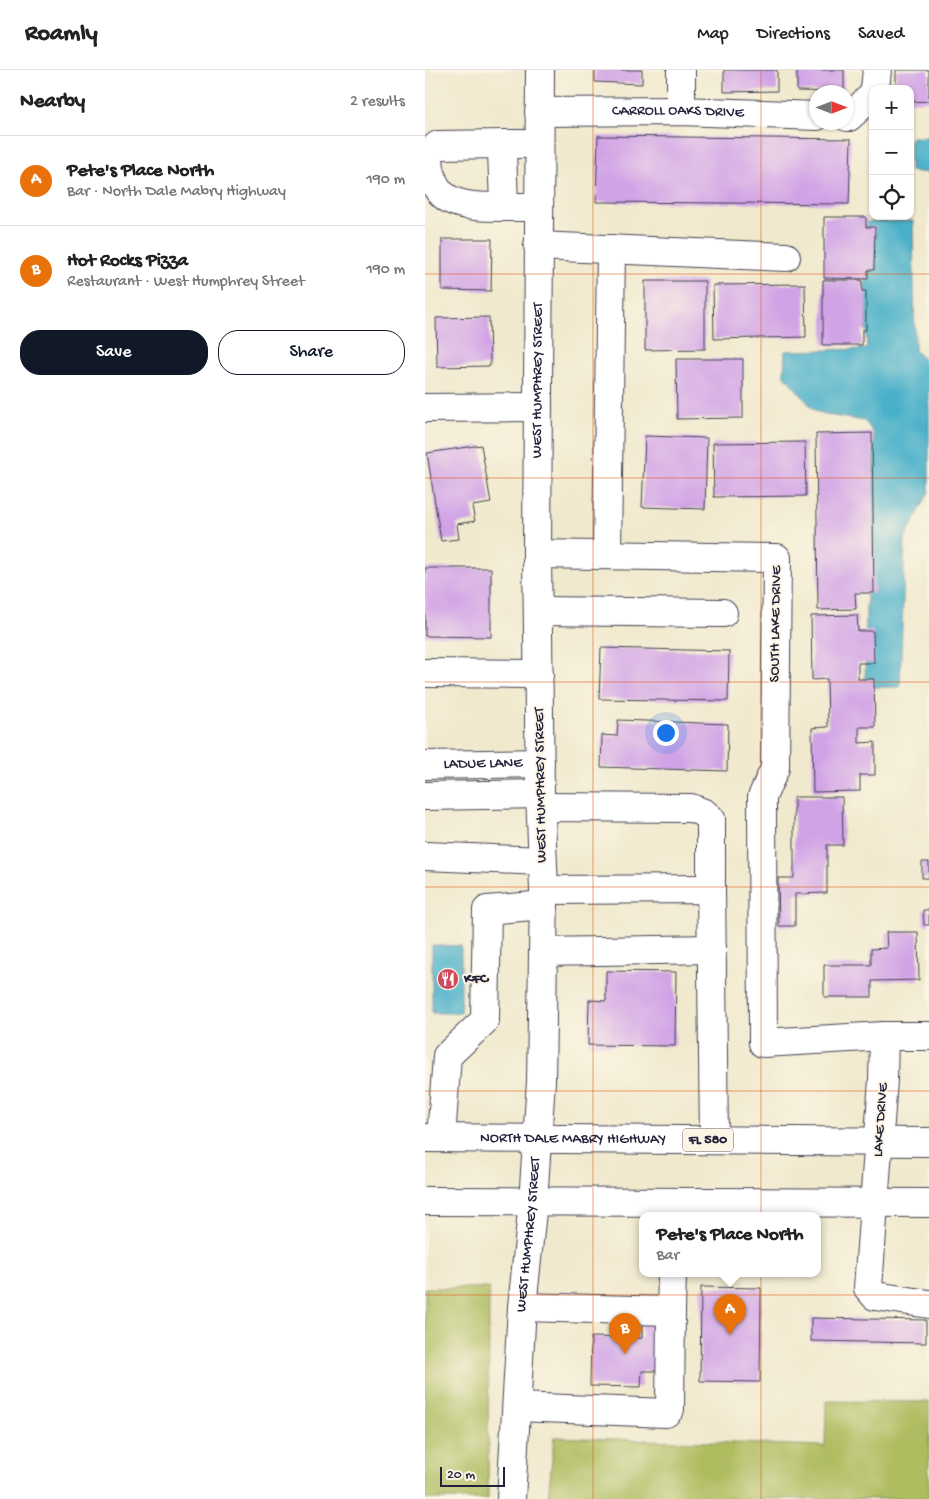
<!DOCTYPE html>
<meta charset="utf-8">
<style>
:root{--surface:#fff;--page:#f6f6f6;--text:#222;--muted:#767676;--line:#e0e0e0;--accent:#111827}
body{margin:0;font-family:"Gochi Hand",sans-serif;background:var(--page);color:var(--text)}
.controls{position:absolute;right:15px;top:15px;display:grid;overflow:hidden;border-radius:10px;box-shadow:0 1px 4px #0004}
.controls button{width:45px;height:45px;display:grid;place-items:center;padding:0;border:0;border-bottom:1px solid var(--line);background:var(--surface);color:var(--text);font:25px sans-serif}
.compass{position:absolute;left:384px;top:15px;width:45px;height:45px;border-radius:50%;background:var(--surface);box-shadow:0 1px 4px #0004;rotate:90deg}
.scale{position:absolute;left:15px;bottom:12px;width:65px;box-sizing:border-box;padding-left:5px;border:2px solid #22223b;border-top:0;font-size:14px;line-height:18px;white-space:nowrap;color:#22223b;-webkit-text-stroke:4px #fcf5e5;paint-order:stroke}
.you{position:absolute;left:240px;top:662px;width:18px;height:18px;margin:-12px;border:4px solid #fff;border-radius:50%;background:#1a73e8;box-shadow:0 0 0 8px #1a73e833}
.badge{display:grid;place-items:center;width:32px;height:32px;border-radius:50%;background:var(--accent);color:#fff;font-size:16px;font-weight:700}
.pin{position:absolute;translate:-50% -41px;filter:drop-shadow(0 1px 2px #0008)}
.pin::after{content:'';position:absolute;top:26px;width:18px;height:15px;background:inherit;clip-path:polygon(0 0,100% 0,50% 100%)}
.popup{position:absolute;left:214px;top:1142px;width:182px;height:65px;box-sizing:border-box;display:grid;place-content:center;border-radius:10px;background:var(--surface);filter:drop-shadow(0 1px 4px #0005);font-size:16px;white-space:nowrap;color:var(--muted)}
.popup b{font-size:19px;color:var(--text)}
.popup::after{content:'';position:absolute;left:50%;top:100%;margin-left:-10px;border:10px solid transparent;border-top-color:var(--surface)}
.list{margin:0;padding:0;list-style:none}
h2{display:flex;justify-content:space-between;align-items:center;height:65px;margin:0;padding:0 20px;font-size:21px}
h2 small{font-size:16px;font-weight:400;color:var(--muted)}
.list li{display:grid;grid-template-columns:32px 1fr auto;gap:15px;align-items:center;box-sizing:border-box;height:90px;padding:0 20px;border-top:1px solid var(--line)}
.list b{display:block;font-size:19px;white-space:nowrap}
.list p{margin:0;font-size:16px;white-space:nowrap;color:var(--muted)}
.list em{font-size:16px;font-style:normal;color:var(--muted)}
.actions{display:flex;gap:10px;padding:15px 20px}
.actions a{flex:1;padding:11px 0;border:1px solid var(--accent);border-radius:20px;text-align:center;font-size:18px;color:var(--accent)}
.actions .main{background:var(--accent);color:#fff}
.icon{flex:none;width:28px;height:28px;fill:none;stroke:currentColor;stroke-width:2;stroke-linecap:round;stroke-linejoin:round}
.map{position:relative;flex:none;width:504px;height:1429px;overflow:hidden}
header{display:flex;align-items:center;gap:30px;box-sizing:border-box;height:70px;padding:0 25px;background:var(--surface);border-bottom:1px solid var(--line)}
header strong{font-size:24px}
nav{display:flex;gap:28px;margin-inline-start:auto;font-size:18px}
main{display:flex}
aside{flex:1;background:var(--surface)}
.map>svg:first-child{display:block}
.green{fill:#afbc5e;stroke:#686f4c}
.water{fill:#4ab0c9;stroke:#366982}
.building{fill:#d0a2e6}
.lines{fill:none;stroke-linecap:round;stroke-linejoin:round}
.minor-casing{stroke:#414051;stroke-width:30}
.major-casing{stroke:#414051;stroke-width:30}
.minor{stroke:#fff;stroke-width:28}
.major{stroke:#fff;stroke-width:28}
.grid{fill:none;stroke:#de560e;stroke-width:1;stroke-opacity:0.55}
.labels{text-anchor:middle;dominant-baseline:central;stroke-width:4;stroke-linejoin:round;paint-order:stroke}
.shield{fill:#fcf5e5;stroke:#63616e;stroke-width:1}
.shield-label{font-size:14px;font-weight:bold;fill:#22223b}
.street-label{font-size:15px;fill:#22223b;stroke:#fcf5e5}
.poi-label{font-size:15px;font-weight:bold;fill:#22223b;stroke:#fcf5e5;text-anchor:start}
</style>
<header>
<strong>Roamly</strong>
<nav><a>Map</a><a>Directions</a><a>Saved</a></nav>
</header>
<main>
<aside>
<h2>Nearby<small>2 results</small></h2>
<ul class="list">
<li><span class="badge" style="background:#e8710a">A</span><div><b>Pete's Place North</b><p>Bar · North Dale Mabry Highway</p></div><em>190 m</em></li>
<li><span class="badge" style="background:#e8710a">B</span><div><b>Hot Rocks Pizza</b><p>Restaurant · West Humphrey Street</p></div><em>190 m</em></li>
</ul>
<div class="actions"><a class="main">Save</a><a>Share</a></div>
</aside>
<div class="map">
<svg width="504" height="1429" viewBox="0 0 504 1429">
<rect width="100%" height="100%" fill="#fcf5e5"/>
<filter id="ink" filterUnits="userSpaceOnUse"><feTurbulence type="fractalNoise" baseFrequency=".02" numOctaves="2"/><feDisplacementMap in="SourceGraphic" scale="10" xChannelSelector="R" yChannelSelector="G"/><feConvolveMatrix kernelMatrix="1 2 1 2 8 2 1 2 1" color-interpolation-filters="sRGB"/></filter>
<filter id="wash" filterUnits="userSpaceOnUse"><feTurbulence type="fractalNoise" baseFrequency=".0096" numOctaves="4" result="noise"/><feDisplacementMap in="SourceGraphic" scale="20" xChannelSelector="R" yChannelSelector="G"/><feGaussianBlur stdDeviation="1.12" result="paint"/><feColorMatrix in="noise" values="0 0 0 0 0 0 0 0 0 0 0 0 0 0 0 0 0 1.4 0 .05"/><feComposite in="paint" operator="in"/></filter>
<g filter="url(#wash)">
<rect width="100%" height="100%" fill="#f0e9cd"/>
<path class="green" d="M0,1218H64L63,1429H0Z
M401,1331L504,1332V1429H123L129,1367L400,1376Z"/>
<path class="water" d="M487,67H504V103L485,101V71Z
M488,151L490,280L504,295V422L480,468L475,617H440L441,538L448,435L449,364L440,351L408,346L390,341L359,305L360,281L442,279L438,152Z
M7,875L36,876V943H7Z"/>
<g id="blocks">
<path class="building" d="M170,0H217V14L170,12Z
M299,0H352V21L299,22Z
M372,0H419V22L372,21Z
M471,0H504V31L485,32V19H471Z
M173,66L426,69L424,134L171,132Z
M399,147H441V157H450L449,200H443V209L399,208Z
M17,169H67L66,221L17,220Z
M398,210H437V221H441V260H437V275H398Z
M220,211H280V279L220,280Z
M380,214L381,267L289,269L288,215Z
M64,247L65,296L12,297L11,248Z
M251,289H318V348L252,349Z
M447,363L449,523H430L431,539L393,540L391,364Z
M220,366L282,368L280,439L217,437Z
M380,372L381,426L289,427L288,373Z
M56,375L66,433L47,436L50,451L32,454L34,469L16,471L2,383Z
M0,498H66V567L0,566Z
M432,545L433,561H448L449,593H433V609H449L450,657H434V673L450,672V705H435V721L388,722L387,658L403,657L402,609L387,610L386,546Z
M176,578L304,581L303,631L174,629Z
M193,650L303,654L302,701L176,697L177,665L192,666Z
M369,727H417L418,775H402V823L370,824V856H354L353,808H369Z
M497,792H504V808H497Z
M498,840H504V855H499Z
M461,862H493L494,910L447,911V927H399V895H446V879L462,878Z
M181,901L251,902L250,976L163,975L164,930L181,931Z
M276,1217L336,1218L335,1312L275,1311Z
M386,1248L501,1250V1273L386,1271Z
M217,1251L234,1252V1301H217L216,1317L165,1316L166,1267L217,1268Z"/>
</g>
</g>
<g filter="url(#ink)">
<use href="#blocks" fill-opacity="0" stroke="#414051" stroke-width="1"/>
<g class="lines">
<g class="minor-casing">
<g id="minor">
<path d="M450,19L452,0"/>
<path d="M256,41V0"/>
<path id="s1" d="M114,42L256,41L392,46"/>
<path d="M422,47H424L448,25"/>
<path d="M79,74L13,75L4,83C4,138 39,137 83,137"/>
<path d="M98,74H79L77,81L79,134L83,137H99"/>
<path d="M113,176L361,187"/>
<path d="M0,338L113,337"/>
<path d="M112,484L352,488L350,698L337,727L338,973L459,966H504"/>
<path d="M182,485L186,179"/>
<path d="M113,541L298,543"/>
<path d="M0,603L114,604"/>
<path id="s2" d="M0,695L115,693"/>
<path d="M0,726L115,724"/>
<path d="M116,737L266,738L279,743L286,749V819"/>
<path d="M0,786L117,791"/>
<path d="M119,820L286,819L289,1070"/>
<path d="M118,882L287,879"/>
<path d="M459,966L458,1010L443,1218L450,1226L504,1234"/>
<path d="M16,1068L22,986L60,950L62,840L119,835"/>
<path d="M97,1237L246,1241L247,1204"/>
<path d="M92,1337L241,1343L245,1339L246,1241"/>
<path id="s3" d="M86,1429L97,1237L108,1132L116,1011L119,820L115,724L112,484L115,0"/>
</g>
</g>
<g class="major-casing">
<g id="major">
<path id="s4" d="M0,1068L504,1072"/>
<path d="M0,1131L504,1133"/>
</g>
</g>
<use href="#minor" class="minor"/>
<use href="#major" class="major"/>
</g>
</g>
<path class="grid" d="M168,0V1429M336,0V1429M0,204H504M0,408H504M0,612H504M0,817H504M0,1021H504M0,1225H504"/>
<defs>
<g id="restaurant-disc" transform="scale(1.125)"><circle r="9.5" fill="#d1495b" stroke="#fcf5e5"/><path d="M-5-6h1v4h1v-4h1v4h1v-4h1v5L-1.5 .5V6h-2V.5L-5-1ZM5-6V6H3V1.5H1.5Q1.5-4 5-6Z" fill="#fff"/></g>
</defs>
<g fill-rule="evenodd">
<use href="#restaurant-disc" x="23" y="909"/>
</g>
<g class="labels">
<rect class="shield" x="258" y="1058.5" width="50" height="23" rx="4"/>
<g class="shield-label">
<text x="283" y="1070">FL 580</text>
</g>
<g class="street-label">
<text stroke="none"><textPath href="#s1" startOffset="139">CARROLL OAKS DRIVE</textPath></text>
<text stroke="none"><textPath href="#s3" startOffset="1120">WEST HUMPHREY STREET</textPath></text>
<text transform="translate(351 554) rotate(-89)">SOUTH LAKE DRIVE</text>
<text stroke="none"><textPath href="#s2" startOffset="58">LADUE LANE</textPath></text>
<text transform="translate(116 715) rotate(-91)">WEST HUMPHREY STREET</text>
<text transform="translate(456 1050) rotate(-86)">LAKE DRIVE</text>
<text stroke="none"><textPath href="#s4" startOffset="148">NORTH DALE MABRY HIGHWAY</textPath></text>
<text stroke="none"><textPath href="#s3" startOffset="265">WEST HUMPHREY STREET</textPath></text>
</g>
<g class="poi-label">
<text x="39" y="909">KFC</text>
</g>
</g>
</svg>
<div class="controls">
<button>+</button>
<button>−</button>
<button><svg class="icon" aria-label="locate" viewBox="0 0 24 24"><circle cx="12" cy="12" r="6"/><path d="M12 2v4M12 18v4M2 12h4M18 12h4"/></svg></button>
</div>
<svg class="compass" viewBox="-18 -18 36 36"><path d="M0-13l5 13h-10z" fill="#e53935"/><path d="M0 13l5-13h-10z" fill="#767676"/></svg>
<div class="scale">20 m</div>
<div class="you"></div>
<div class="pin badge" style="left:305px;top:1265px;background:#e8710a">A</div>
<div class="popup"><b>Pete's Place North</b>Bar</div>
<div class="pin badge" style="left:200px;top:1284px;background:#e8710a">B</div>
</div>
</main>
